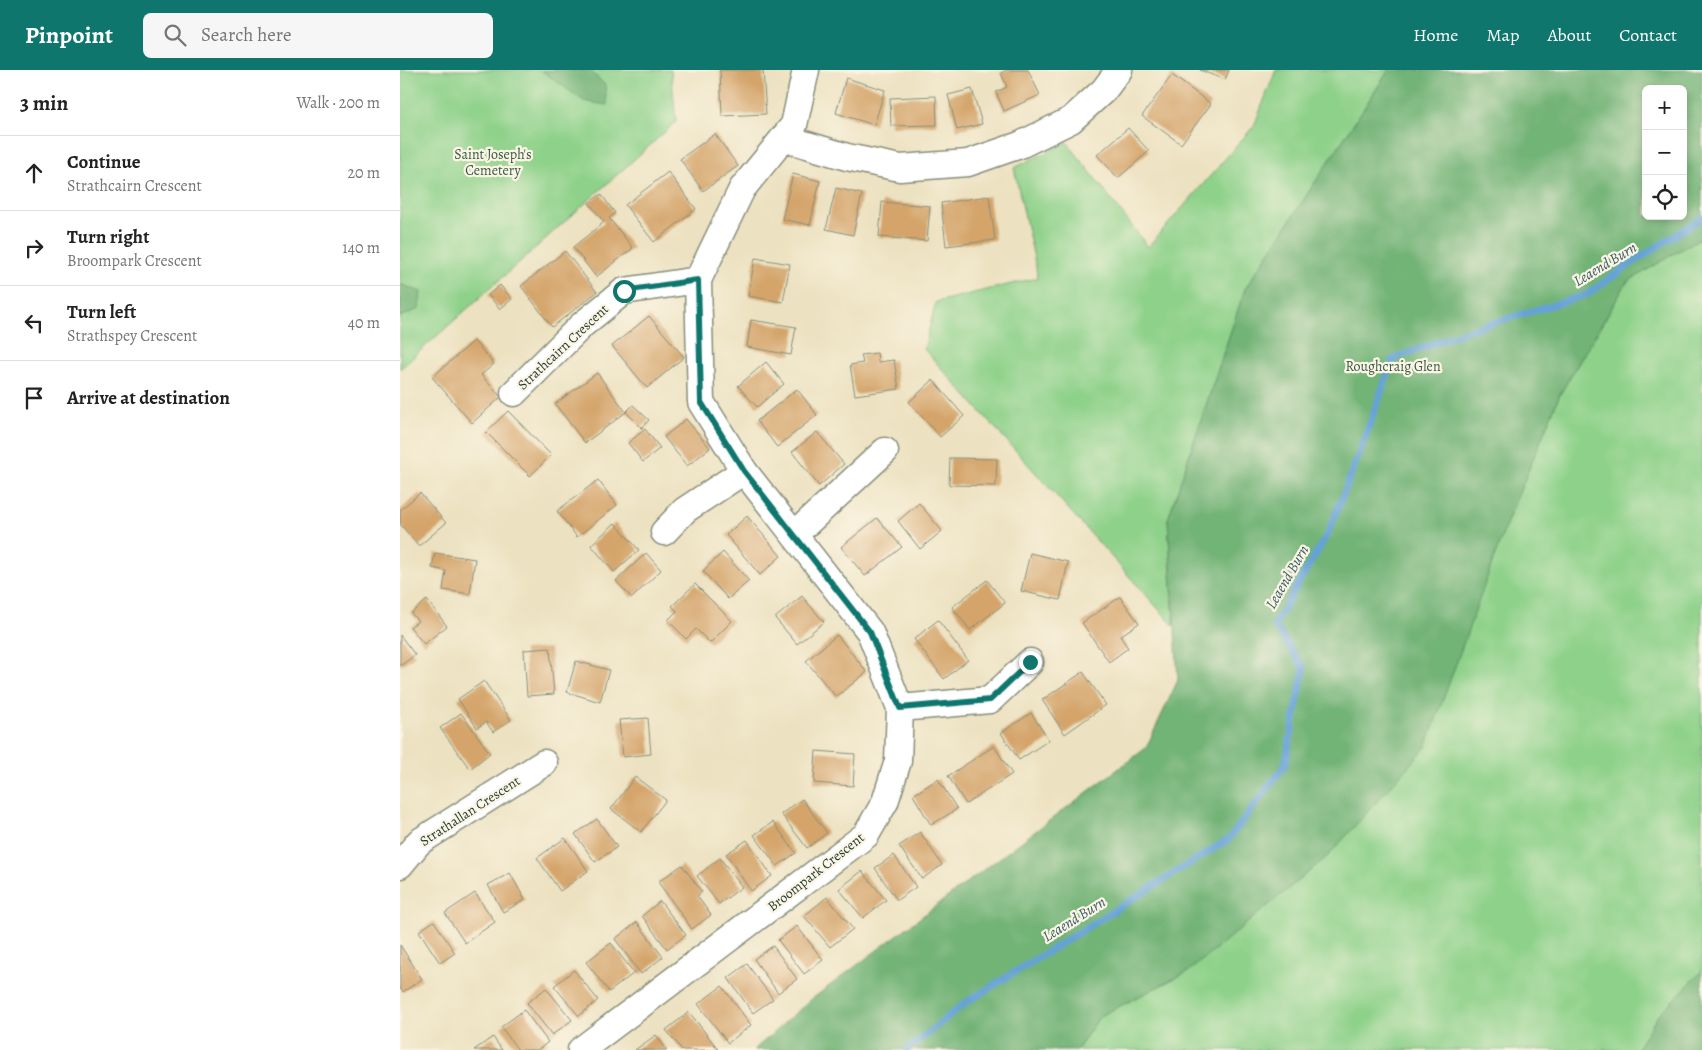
<!DOCTYPE html>
<meta charset="utf-8">
<style>
:root{--surface:#fff;--page:#f6f6f6;--text:#222;--muted:#767676;--line:#e0e0e0;--accent:#0f766e}
body{margin:0;font-family:Alegreya,serif;background:var(--page);color:var(--text)}
.controls{position:absolute;right:15px;top:15px;display:grid;overflow:hidden;border-radius:8px;box-shadow:0 2px 8px #0003}
.controls button{width:45px;height:45px;display:grid;place-items:center;padding:0;border:0;border-bottom:1px solid var(--line);background:var(--surface);color:var(--text);font:25px sans-serif}
.stop{position:absolute;width:15px;height:15px;margin:-11px;border:4px solid #0f766e;border-radius:50%;background:#fff}
.stop.end{background:#0f766e;border-color:#fff;box-shadow:0 1px 5px #0008}
.list{margin:0;padding:0;list-style:none}
h2{display:flex;justify-content:space-between;align-items:center;height:65px;margin:0;padding:0 20px;font-size:21px}
h2 small{font-size:16px;font-weight:400;color:var(--muted)}
.list li{display:grid;grid-template-columns:32px 1fr auto;gap:15px;align-items:center;box-sizing:border-box;height:75px;padding:0 20px;border-top:1px solid var(--line)}
.list b{display:block;font-size:19px;white-space:nowrap}
.list p{margin:0;font-size:16px;white-space:nowrap;color:var(--muted)}
.list em{font-size:16px;font-style:normal;color:var(--muted)}
.icon{flex:none;width:28px;height:28px;fill:none;stroke:currentColor;stroke-width:2;stroke-linecap:round;stroke-linejoin:round}
.map{position:relative;flex:none;width:1302px;height:980px;overflow:hidden}
header{display:flex;align-items:center;gap:30px;box-sizing:border-box;height:70px;padding:0 25px;background:var(--accent);color:#fff}
header strong{font-size:24px}
nav{display:flex;gap:28px;margin-inline-start:auto;font-size:18px}
.search{width:350px;height:45px;background:var(--page);display:flex;align-items:center;gap:12px;box-sizing:border-box;padding:0 18px;border-radius:8px;color:var(--muted);font-size:19px}
main{display:flex}
aside{flex:1;background:var(--surface)}
.map>svg:first-child{display:block}
.green{fill:#8ed18a;stroke:#56875f}
.forest{fill:#72b376;stroke:#487855;fill-rule:evenodd}
.lines{fill:none;stroke-linecap:round;stroke-linejoin:round}
.stream{stroke:#65a2d6;stroke-width:7}
.building{fill:#d4a46b}
.street-casing{stroke:#868f7a;stroke-width:29}
.street{stroke:#fff;stroke-width:26}
.route{stroke:#0f766e;stroke-width:6}
.labels{text-anchor:middle;dominant-baseline:central;stroke-width:4.5;stroke-linejoin:round;paint-order:stroke}
.park-label{font-size:14px;fill:#355b45;stroke:#fcf5e5}
.street-label{font-size:14px;fill:#1f3d34;stroke:#fcf5e5}
.water-label{font-size:15px;font-style:italic;fill:#345b65;stroke:#fcf5e5}
</style>
<header>
<strong>Pinpoint</strong>
<div class="search"><svg class="icon" aria-label="search" viewBox="0 0 24 24"><circle cx="10" cy="10" r="6"/><path d="M15 15l6 6"/></svg>Search here</div>
<nav><a>Home</a><a>Map</a><a>About</a><a>Contact</a></nav>
</header>
<main>
<aside>
<h2>3 min<small>Walk · 200 m</small></h2>
<ul class="list">
<li><svg class="icon" aria-label="ahead" viewBox="0 0 24 24"><path d="M12 20V5M6 11l6-6 6 6"/></svg><div><b>Continue</b><p>Strathcairn Crescent</p></div><em>20 m</em></li>
<li><svg class="icon" aria-label="right" viewBox="0 0 24 24"><path d="M7 20v-9h11M14 6l5 5-5 5"/></svg><div><b>Turn right</b><p>Broompark Crescent</p></div><em>140 m</em></li>
<li><svg class="icon" aria-label="left" viewBox="0 0 24 24"><path d="M17 20v-9H6M10 6l-5 5 5 5"/></svg><div><b>Turn left</b><p>Strathspey Crescent</p></div><em>40 m</em></li>
<li><svg class="icon" aria-label="arrive" viewBox="0 0 24 24"><path d="M6 21V4h12l-3 4 3 4H6"/></svg><div><b>Arrive at destination</b></div></li>
</ul>
</aside>
<div class="map">
<svg width="1302" height="980" viewBox="0 0 1302 980">
<rect width="100%" height="100%" fill="#fcf5e5"/>
<filter id="ink" filterUnits="userSpaceOnUse"><feTurbulence type="fractalNoise" baseFrequency=".02" numOctaves="2"/><feDisplacementMap in="SourceGraphic" scale="10" xChannelSelector="R" yChannelSelector="G"/><feConvolveMatrix kernelMatrix="1 2 1 2 8 2 1 2 1" color-interpolation-filters="sRGB"/></filter>
<filter id="wash" filterUnits="userSpaceOnUse"><feTurbulence type="fractalNoise" baseFrequency=".0096" numOctaves="4" result="noise"/><feDisplacementMap in="SourceGraphic" scale="20" xChannelSelector="R" yChannelSelector="G"/><feGaussianBlur stdDeviation="1.12" result="paint"/><feColorMatrix in="noise" values="0 0 0 0 0 0 0 0 0 0 0 0 0 0 0 0 0 1.4 0 .05"/><feComposite in="paint" operator="in"/></filter>
<g filter="url(#wash)">
<rect width="100%" height="100%" fill="#ece1c0"/>
<path class="green" d="M0,0H271L276,52L0,299Z
M876,0H989L845,219L768,449L774,556L524,279L536,232L637,208L636,197L614,98L667,72L748,177L854,56Z
M1302,166V901L1259,944L1236,980H677L700,946L789,901L1109,447L1160,324L1227,212Z"/>
<path class="forest" d="M141,0H189L205,15L207,35L184,31Z
M989,0H1302V167L1227,212L1160,324L1109,447L1026,677L928,786L789,901L700,946L677,980H354L408,932L746,678L778,610L768,449L845,219ZM1246,19H1283V146H1246Z
M0,214L21,222L19,239L0,247Z
M1302,901V980H1236L1259,944Z"/>
<g class="lines">
<path class="stream" d="M507,980L565,933L829,769L885,695L904,598L874,555L928,463L959,384L993,289L1069,260L1186,225L1238,189L1302,148"/>
</g>
<g id="blocks">
<path class="building" d="M320,0H363L366,44L322,46Z
M607,0H628L640,25L604,41L596,22L607,17L601,3Z
M800,0H829L825,10Z
M772,5L811,34L781,74L742,46Z
M446,8L485,20L474,55L436,43Z
M572,19L582,54L557,60L548,25Z
M536,26L537,55L491,56L490,28Z
M728,58L749,81L718,108L697,85Z
M315,64L338,96L303,121L280,89Z
M268,102L296,139L254,172L225,135Z
M393,104L420,111L410,155L382,149Z
M436,118L462,124L453,165L426,159Z
M201,124L215,143L209,148L233,178L196,207L173,177L204,152L189,133Z
M589,126L595,170L546,176L541,133Z
M482,132L530,136L527,171L479,167Z
M165,181L197,222L152,257L121,216Z
M355,188L390,194L383,232L348,226Z
M100,215L112,229L100,239L88,225Z
M249,246L284,287L247,318L212,276Z
M351,250L396,257L391,285L347,277Z
M74,271L94,294L81,305L101,327L72,353L32,307Z
M477,283L478,292L494,290L499,319L455,325L450,295L463,293L461,285Z
M366,292L384,314L357,337L338,316Z
M197,303L226,342L185,373L155,334Z
M533,310L564,346L540,367L509,332Z
M397,319L417,345L377,377L357,351Z
M233,335L249,350L242,358L226,342Z
M108,341L151,385L130,406L86,362Z
M286,349L310,378L287,396L264,367Z
M245,359L260,378L243,392L228,373Z
M417,362L444,394L419,416L392,382Z
M550,388L597,389L596,416L549,415Z
M198,410L217,435L177,467L157,441Z
M20,423L46,453L19,476L0,454V440Z
M519,433L542,461L520,479L498,451Z
M347,446L381,486L360,505L326,465Z
M477,448L502,477L465,506L441,477Z
M215,453L239,480L214,502L191,475Z
M323,482L349,511L328,529L303,501Z
M35,483L75,489L70,524L43,520L46,501L32,498Z
M246,483L261,500L232,528L216,511Z
M630,483L668,492L660,530L621,521Z
M587,510L605,533L570,560L552,537Z
M295,514L332,551L310,573L296,559L286,569L268,550L277,541L272,536Z
M402,526L424,552L397,574L375,548Z
M720,527L739,553L720,566L728,578L709,592L682,553Z
M27,530L47,556L24,574L10,557L18,551L11,543Z
M538,550L568,590L544,609L514,569Z
M0,565L15,585L0,596Z
M437,565L467,602L436,627L406,591Z
M150,578L154,624L127,626L124,580Z
M176,591L209,600L200,632L167,622Z
M683,602L706,635L665,664L642,630Z
M84,611L111,650L93,662L86,652L77,658L58,629Z
M61,643L90,683L70,699L40,658Z
M631,643L649,670L619,690L601,663Z
M248,648L251,684L223,687L219,650Z
M594,676L612,704L566,734L548,706Z
M416,681L455,684L453,716L414,713Z
M235,707L266,730L241,762L211,739Z
M538,709L557,739L531,755L513,725Z
M402,729L427,763L407,778L381,744Z
M197,749L217,777L195,792L175,764Z
M373,752L396,783L377,796L354,765Z
M520,762L542,795L522,809L499,776Z
M165,768L188,801L160,821L137,788Z
M347,770L372,806L351,821L326,784Z
M494,785L516,817L497,830L475,798Z
M320,788L342,817L319,834L297,806Z
M282,795L302,822L297,826L311,845L292,859L258,812Z
M462,801L486,830L463,848L439,819Z
M110,803L125,830L103,842L88,815Z
M75,823L95,852L65,873L45,843Z
M427,827L453,859L430,877L404,846Z
M260,831L286,865L267,879L242,846Z
M34,851L55,883L40,893L19,861Z
M237,852L263,887L241,904L215,869Z
M397,856L423,890L404,904L378,870Z
M211,873L234,903L209,922L186,892Z
M0,875L22,909L3,922L0,918Z
M373,876L397,909L378,923L354,889Z
M347,894L373,929L353,943L328,908Z
M174,900L198,930L179,946L154,916Z
M322,916L351,955L328,973L298,934Z
M146,918L172,950L152,965L127,933Z
M124,940L148,972L138,980H118L101,957Z
M289,942L318,979L317,980H282L266,960Z
M256,965L267,980H235Z
M93,967L102,980H74Z"/>
</g>
</g>
<g filter="url(#ink)">
<use href="#blocks" fill-opacity="0" stroke="#868f7a" stroke-width="1"/>
<g class="lines">
<g class="street-casing">
<path id="street" d="M384,68L447,87L500,98L568,93L620,75L671,50L704,20L719,0
M114,323L182,255L224,221L298,210
M264,462L285,440L344,401
M394,465L485,381
M500,638L590,630L630,592
M0,795L19,772L144,693
M181,980L466,765L485,732L498,691L500,638L470,562L344,401L301,332L298,210L342,119L394,55L406,0"/>
</g>
<use href="#street" class="street"/>
</g>
</g>
<g class="lines" filter="url(#ink)">
<path class="route" d="M224,221L298,210L301,332L344,401L470,562L500,638L590,630L630,592"/>
</g>
<g class="labels">
<g class="park-label">
<text x="93" y="84">Saint Joseph's<tspan x="93" dy="16">Cemetery</tspan></text>
<text x="993" y="296">Roughcraig Glen</text>
</g>
<g class="street-label">
<text transform="translate(163 277) rotate(-43)">Strathcairn Crescent</text>
<text transform="translate(70 741) rotate(-33)">Strathallan Crescent</text>
<text transform="translate(416 802) rotate(-38)">Broompark Crescent</text>
</g>
<g class="water-label">
<text transform="translate(1205 194) rotate(-31)">Leaend Burn</text>
<text transform="translate(887 507) rotate(-60)">Leaend Burn</text>
<text transform="translate(674 849) rotate(-32)">Leaend Burn</text>
</g>
</g>
</svg>
<div class="controls">
<button>+</button>
<button>−</button>
<button><svg class="icon" aria-label="locate" viewBox="0 0 24 24"><circle cx="12" cy="12" r="6"/><path d="M12 2v4M12 18v4M2 12h4M18 12h4"/></svg></button>
</div>
<div class="stop" style="left:224px;top:221px"></div>
<div class="stop end" style="left:630px;top:592px"></div>
</div>
</main>
